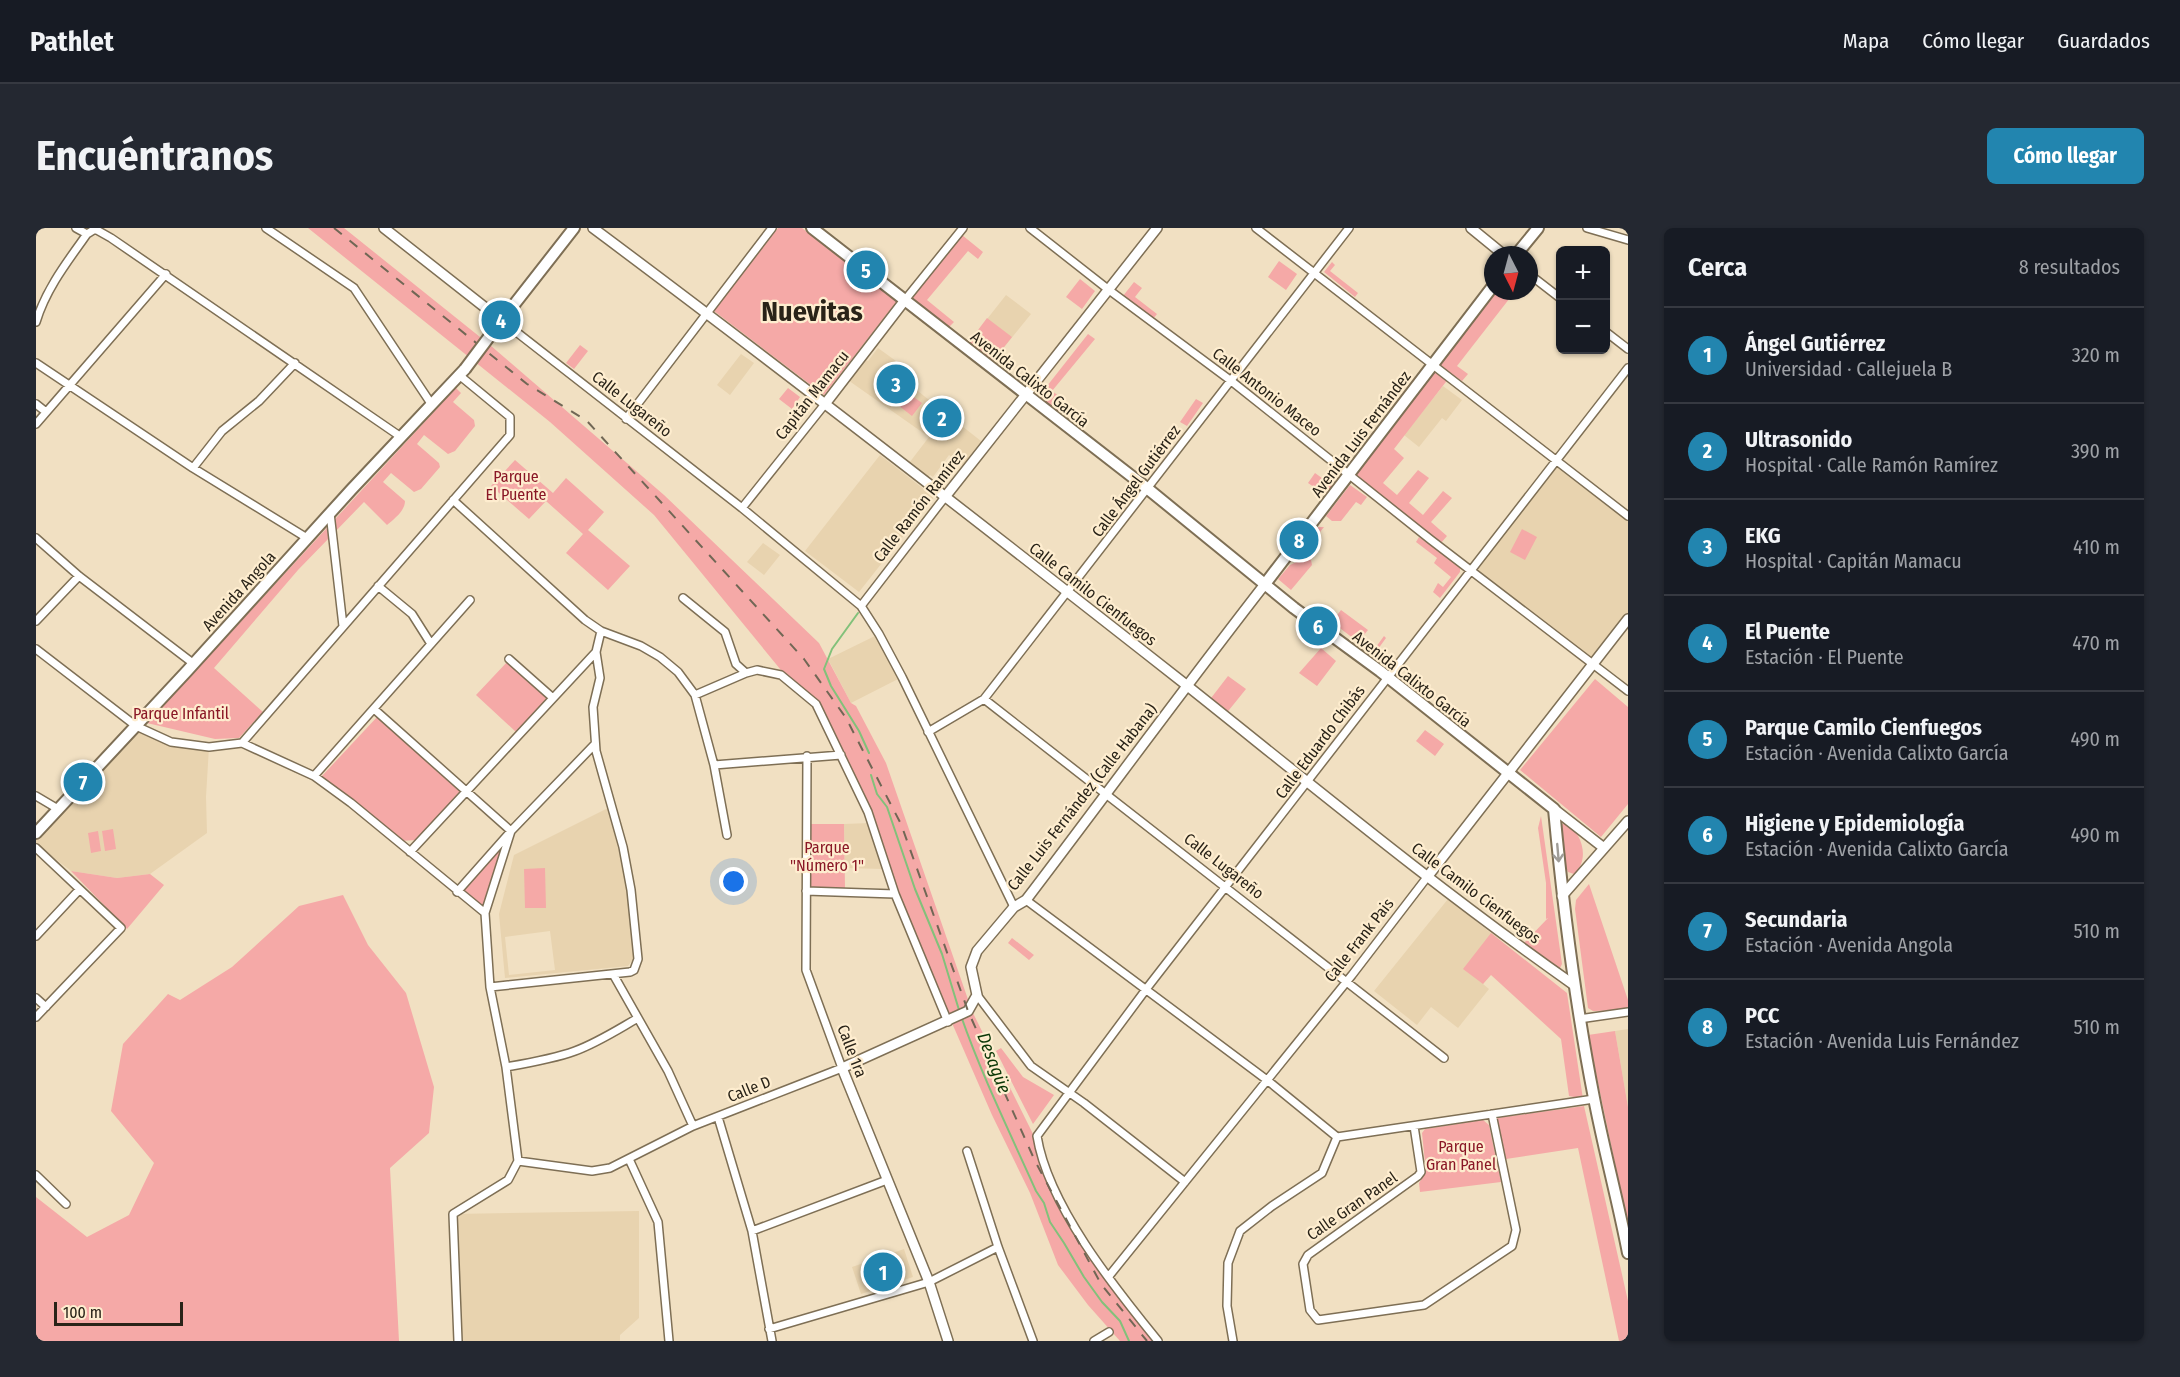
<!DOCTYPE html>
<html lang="es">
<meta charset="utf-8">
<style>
:root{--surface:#171b24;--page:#242831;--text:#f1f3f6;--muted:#9ea1a6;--line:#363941;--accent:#2285af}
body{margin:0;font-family:"Fira Sans Condensed",sans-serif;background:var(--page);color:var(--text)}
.controls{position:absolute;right:18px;top:18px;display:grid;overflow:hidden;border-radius:9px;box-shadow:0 2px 4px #0004}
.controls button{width:54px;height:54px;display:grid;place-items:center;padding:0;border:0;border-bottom:2px solid var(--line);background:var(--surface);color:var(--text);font:30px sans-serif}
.compass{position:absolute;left:1448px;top:18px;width:54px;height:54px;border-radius:50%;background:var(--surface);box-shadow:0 2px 4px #0004;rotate:174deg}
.scale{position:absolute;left:18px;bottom:15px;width:129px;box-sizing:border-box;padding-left:6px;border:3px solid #292318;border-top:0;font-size:16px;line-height:21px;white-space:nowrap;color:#292318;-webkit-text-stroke:4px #feedcf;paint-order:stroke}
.you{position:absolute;left:698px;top:654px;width:21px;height:21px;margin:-15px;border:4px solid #fff;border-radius:50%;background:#1a73e8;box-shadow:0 0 0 9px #1a73e833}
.badge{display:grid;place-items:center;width:39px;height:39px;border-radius:50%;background:var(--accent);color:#fff;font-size:20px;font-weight:700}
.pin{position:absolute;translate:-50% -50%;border:3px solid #fff;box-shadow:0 2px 6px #0006}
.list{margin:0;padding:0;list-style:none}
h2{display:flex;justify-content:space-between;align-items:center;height:78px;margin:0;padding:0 24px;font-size:26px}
h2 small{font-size:20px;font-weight:400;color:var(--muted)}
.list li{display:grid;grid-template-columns:39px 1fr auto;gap:18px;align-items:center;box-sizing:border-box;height:96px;padding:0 24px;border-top:2px solid var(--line)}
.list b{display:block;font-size:22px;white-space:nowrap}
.list p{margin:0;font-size:20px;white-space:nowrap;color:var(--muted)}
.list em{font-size:20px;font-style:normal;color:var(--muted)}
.map{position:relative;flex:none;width:1592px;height:1113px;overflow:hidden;border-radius:9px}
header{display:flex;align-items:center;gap:36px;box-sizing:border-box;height:84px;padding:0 30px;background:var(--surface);border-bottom:2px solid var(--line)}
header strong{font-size:28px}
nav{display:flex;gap:33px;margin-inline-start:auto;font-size:21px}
.intro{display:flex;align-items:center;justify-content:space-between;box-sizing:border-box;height:144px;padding:0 36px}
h1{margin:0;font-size:42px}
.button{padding:15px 27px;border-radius:9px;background:var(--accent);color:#fff;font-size:21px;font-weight:700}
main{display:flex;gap:36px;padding:0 36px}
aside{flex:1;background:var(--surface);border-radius:9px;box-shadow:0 2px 4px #0004}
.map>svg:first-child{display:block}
.built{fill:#e8d3af;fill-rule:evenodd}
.green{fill:#f5a9a7}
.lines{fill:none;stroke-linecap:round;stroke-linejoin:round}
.stream{stroke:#82c17a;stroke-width:2}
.street-casing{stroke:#7e6f55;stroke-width:10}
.secondary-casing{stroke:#7e6f55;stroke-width:12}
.primary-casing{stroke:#7e6f55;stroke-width:14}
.street{stroke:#fff;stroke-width:7}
.secondary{stroke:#fff;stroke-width:9}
.primary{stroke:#fff;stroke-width:10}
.rail{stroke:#716755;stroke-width:2;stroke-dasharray:10 10;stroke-linecap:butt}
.primary-bridge-casing{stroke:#7e6f55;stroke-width:14;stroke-linecap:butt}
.primary-bridge{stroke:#fff;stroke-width:10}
.oneway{stroke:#9f9c97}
.labels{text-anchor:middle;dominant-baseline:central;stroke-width:4.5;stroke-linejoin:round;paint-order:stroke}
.street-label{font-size:16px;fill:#292318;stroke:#feedcf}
.park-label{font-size:16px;fill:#8a1726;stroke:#feedcf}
.water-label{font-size:18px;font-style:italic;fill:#0b3707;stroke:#feedcf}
.town-label{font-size:28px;font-weight:bold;fill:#292318;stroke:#feedcf}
</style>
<header>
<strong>Pathlet</strong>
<nav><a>Mapa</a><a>Cómo llegar</a><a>Guardados</a></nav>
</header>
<div class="intro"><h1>Encuéntranos</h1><a class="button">Cómo llegar</a></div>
<main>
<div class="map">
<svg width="1592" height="1113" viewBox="0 0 1592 1113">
<rect width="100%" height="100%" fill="#f1e0c2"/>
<path class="built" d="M970,67L995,86L957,133L933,114Z
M842,120L860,133L854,141L950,217L931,241L913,227L897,249L894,247L888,253L870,239L893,209L809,150L825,129L832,133Z
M705,126L718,135L694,167L681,157Z
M1407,158L1426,172L1410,193L1406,190L1383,219L1368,207Z
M844,227L898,269L823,364L769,323Z
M1519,232L1592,288V391L1557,435L1434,342Z
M727,315L744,327L728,347L711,334Z
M843,406L866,449L815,475L792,431Z
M100,498L135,514L173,519L170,569L171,605L114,646L81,650L35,643L0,616V604Z
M572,580L592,661L598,730L592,738L469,750L463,686L478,627ZM514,703L519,742L473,747L469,709Z
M834,595L847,641L809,640L808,596Z
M1412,671L1475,721L1447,756L1453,761L1422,800L1395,779L1381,797L1338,763Z
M1592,801V879L1579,803Z
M603,983V1090L584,1107V1113H422L417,986Z
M868,1021L877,1049L825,1066L816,1039Z"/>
<path class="green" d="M272,0H308L454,117L628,267L783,415L815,475L820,478L850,535L936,783L997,906C1003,954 1042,1011 1070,1049C1086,1070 1100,1092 1117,1113H1084L1052,1077L1022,1037L994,965L956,887L859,664L836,587L781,474L749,447L618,287L514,194Z
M742,0H766L861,73L788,167L678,83Z
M926,7L947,24L942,31L932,23L891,72L918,94L911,101L875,72Z
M1243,33L1261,46L1250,62L1232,49Z
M1296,34L1299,37L1294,43L1322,65L1319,69L1288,44Z
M1044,51L1059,63L1046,81L1030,69Z
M1098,54L1106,60L1099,69L1121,86L1117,91L1087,68Z
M1459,63H1473L1477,66L1421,138L1432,146L1426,153L1416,146L1358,221L1368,230L1347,255L1361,267L1382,242L1393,250L1373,275L1387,287L1407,263L1416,270L1395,294L1411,308L1405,315L1318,246Z
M951,90L976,109L957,133L933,114Z
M1052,106L1059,111L1016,163L1035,177L1024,189L1000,172Z
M544,117L552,123L538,141L530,135Z
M862,158L886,175L876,188L849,167L846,170L842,167L847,161L855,167Z
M420,160L425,165L417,174L438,192L439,198L419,223L412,226L388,207L381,216L403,235L404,239L385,261L378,264L355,245L347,254L369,273C369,283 358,291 351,297L328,274L262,342L178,440L227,484L203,510L179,511L111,495Z
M752,160L764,169L756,181L743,171Z
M1160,171L1167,175L1151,198L1144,194Z
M479,232L517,265L530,250L568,284L552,302L594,338L572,362L530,325L547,306L510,273L493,291L455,258Z
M1279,245L1297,258L1290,267L1272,255Z
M1314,257L1331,269L1325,277L1320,274L1305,293H1296L1290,288Z
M1282,299H1288L1269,323L1264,326V320Z
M1486,301L1501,309L1489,332L1474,324Z
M1383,309L1424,339V344L1404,370L1397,364L1402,355L1407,359L1415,349L1398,335L1401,330L1380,314Z
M1269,330L1275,332L1276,337L1255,362L1242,351L1254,337Z
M1305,382L1332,402L1322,414L1296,394Z
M1348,408L1350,410L1342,421L1356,431L1351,437L1328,419L1332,414L1340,419Z
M1285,420L1300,433L1281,458L1263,445Z
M472,433L512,469L480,504L440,467Z
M1192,448L1210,461L1189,487L1172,474Z
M1559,451L1592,479V576L1565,609L1484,542Z
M342,488L425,564L381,612L363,613L329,581L285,549Z
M1389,502L1408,516L1399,528L1380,513Z
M1505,588L1526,736L1523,742L1486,717L1512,690L1510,691V655L1502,600Z
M1529,595C1547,605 1554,632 1538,646L1532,644L1530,639L1524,597Z
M773,596H808L809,660H773Z
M77,601L80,621L69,623L66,603Z
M62,603L65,623L55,625L52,605Z
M475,603L449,685L421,664Z
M509,640L510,680H489L488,641Z
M35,643L81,650L114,646L128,657L91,701Z
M1553,656L1592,772V782L1557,783L1552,780L1539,681L1540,672Z
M307,667L332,717L370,765L398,859L393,905L354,940L363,1113H0V969L51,1009L93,987L118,935L75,883L87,816L132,766L144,772L196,739L263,678Z
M1455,705L1531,765L1547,871L1533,868L1525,811L1455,747L1447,756L1427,741Z
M976,710L998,727L993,732L972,715Z
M1579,803L1592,879V998L1552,807Z
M965,820L987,849L1018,867L997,896L960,823Z
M1548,878L1592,1073V1113H1583L1542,920L1470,931L1461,890Z
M1447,892L1453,897L1465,954L1384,964L1383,955L1390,944L1386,905L1389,901Z"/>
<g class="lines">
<path class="stream" d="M822,385L796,421L788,441L795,458L823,503L833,525
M835,547L841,566L851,579L879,661L906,726L923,782
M925,788C946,848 974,905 1000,963L1008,975L1014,994L1028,1015L1048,1049L1066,1074L1084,1093L1093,1113"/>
<g class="street-casing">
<path id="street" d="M40,0L51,6L59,1L75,10L365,209
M230,0L318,60L396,177
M994,0L1073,62L1194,152L1395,312L1592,463
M1220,0L1592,288
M1551,0L1592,12
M1493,46L1524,70
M869,72L927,0
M465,92L706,280L825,378L843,406L866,449L978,679
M0,94C10,61 31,34 51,6
M1570,104L1592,121
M0,135L157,240L271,310
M0,176L10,184
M590,191L736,0
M0,196L130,46
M157,240L186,203L223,173L259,135
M417,272L549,392L565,403L605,418L624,429L642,444L659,467L678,537L691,607
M706,280L789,176
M294,285L307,398
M0,310L43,348L158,436
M342,358L376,386L395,416
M647,370L689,404L700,436L710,445
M825,378L909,269
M0,393L43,348
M0,421L100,498L135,514L173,519L206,515L474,207V189L423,147
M473,431L517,470
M659,467L710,445L721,442L745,447L780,476L832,584L859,666L912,794
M948,471L1408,830
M338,481L475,603L421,664
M892,504L948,471L1313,0
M206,515L278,548L315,575L449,685L454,759L470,839L482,933
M678,537L805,527
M278,548L434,372
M0,568L22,581
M0,620L85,700L0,789
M374,624L560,424
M770,663L859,666
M990,672L1231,852L1301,909
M449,685L475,603L559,516
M0,708L43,662
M577,746L632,843L657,898
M454,759L594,744L598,742L602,731L595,662L587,619L560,523L557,479L564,450L560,424L565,403
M941,767L995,838L1048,875L1149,954
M0,770L10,779
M1543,791L1592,784
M470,839C493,835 517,831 539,823C561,815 581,802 602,790
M682,889L716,1003L736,1113
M1378,898L1385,944L1382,948L1272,1027L1267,1036L1274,1082L1282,1092L1388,1077L1476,1018L1480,1002L1456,886
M1301,909L1558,871
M931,923L962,1019L997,1113
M593,931L622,994L633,1113
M482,933L556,943L574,940L657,898L806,840L770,742L771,528
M0,947L30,976
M716,1003L851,952
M1073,1048L1316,747L1392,648
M733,1101L893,1054L962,1019
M422,1113L417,986L472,952L482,933
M1058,1113L1073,1104
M1122,1113C1078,1059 1012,977 1001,908L1111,760L1592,140
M1197,1113L1191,1078L1192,1035L1204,1003L1236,978L1286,945L1301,909"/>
</g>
<g class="secondary-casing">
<path id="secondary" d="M348,0L465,92
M557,0C757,149 953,302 1149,456C1277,558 1404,663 1538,757
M1435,0L1468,27
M789,176L869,72
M909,269L1121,0
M1518,581L1568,620
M1392,648L1592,391
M1526,668L1592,593
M912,1113L893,1054L806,840L932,783L941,767L935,739L941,723L978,679L990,672C1070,567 1148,460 1229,356"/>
</g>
<g class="primary-casing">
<path id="primary" d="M776,0L1112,261L1258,380L1344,443L1518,581C1527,678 1539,774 1558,870C1568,922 1582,973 1592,1025
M1480,27L1502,0
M459,101L538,0
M1229,356L1457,58
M0,605L151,443L315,262L429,141"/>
</g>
<use href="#street" class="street"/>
<use href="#secondary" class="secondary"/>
<use href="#primary" class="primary"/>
<path class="rail" d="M298,0L491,156L551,193L768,431L810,490L865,596L932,783L999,933L1065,1056L1111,1113"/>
<g class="primary-bridge-casing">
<path id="primary-bridge" d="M429,141L459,101"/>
</g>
<use href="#primary-bridge" class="primary-bridge"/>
</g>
<defs><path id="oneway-shaft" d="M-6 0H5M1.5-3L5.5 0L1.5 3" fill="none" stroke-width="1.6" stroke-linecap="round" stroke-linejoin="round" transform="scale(1.5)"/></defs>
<use class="oneway" href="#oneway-shaft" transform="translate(1522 625) rotate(85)"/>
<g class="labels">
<g class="street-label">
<text transform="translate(994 151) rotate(38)">Avenida Calixto García</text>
<text transform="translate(1231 164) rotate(38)">Calle Antonio Maceo</text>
<text transform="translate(776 167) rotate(-52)">Capitán Mamacu</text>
<text transform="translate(596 176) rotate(38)">Calle Lugareño</text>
<text transform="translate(1325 206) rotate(-53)">Avenida Luis Fernández</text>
<text transform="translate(1100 253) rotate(-53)">Calle Ángel Gutiérrez</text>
<text transform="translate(883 278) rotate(-52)">Calle Ramón Ramírez</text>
<text transform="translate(203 363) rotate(-48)">Avenida Angola</text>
<text transform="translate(1057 366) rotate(38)">Calle Camilo Cienfuegos</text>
<text transform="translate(1376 451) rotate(38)">Avenida Calixto García</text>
<text transform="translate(1284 514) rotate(-53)">Calle Eduardo Chibás</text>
<text transform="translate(1046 569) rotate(-52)">Calle Luis Fernández (Calle Habana)</text>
<text transform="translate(1188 638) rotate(38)">Calle Lugareño</text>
<text transform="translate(1440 665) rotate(37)">Calle Camilo Cienfuegos</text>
<text transform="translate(1323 712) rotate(-52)">Calle Frank Pais</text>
<text transform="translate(816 823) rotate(69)">Calle 1ra</text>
<text transform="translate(713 861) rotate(-22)">Calle D</text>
<text transform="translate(1316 978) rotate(-35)">Calle Gran Panel</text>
</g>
<g class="park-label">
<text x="480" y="248">Parque<tspan x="480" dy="18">El Puente</tspan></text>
<text x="145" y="485">Parque Infantil</text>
<text x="791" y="619">Parque<tspan x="791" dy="18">"Número 1"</tspan></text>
<text x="1425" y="918">Parque<tspan x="1425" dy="18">Gran Panel</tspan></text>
</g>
<g class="water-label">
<text transform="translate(958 835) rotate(69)">Desagüe</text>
</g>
<g class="town-label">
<text x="776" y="83">Nuevitas</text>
</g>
</g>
</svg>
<div class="controls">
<button>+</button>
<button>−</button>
</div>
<svg class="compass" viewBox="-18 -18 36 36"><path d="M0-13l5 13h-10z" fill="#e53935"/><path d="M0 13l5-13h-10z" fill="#9ea1a6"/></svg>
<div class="scale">100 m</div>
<div class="you"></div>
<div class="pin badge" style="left:847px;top:1044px">1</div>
<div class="pin badge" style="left:906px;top:190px">2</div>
<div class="pin badge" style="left:860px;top:156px">3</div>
<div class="pin badge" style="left:465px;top:92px">4</div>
<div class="pin badge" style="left:830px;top:42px">5</div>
<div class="pin badge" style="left:1282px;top:398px">6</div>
<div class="pin badge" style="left:47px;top:554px">7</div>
<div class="pin badge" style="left:1263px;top:312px">8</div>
</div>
<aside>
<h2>Cerca<small>8 resultados</small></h2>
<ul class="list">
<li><span class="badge">1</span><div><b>Ángel Gutiérrez</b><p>Universidad · Callejuela B</p></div><em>320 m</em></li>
<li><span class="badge">2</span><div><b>Ultrasonido</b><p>Hospital · Calle Ramón Ramírez</p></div><em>390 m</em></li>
<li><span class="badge">3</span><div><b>EKG</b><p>Hospital · Capitán Mamacu</p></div><em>410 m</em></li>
<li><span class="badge">4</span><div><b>El Puente</b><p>Estación · El Puente</p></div><em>470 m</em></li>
<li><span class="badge">5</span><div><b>Parque Camilo Cienfuegos</b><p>Estación · Avenida Calixto García</p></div><em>490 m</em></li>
<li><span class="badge">6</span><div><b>Higiene y Epidemiología</b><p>Estación · Avenida Calixto García</p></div><em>490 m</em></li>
<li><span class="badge">7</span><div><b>Secundaria</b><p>Estación · Avenida Angola</p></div><em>510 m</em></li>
<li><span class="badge">8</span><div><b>PCC</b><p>Estación · Avenida Luis Fernández</p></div><em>510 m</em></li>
</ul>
</aside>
</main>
